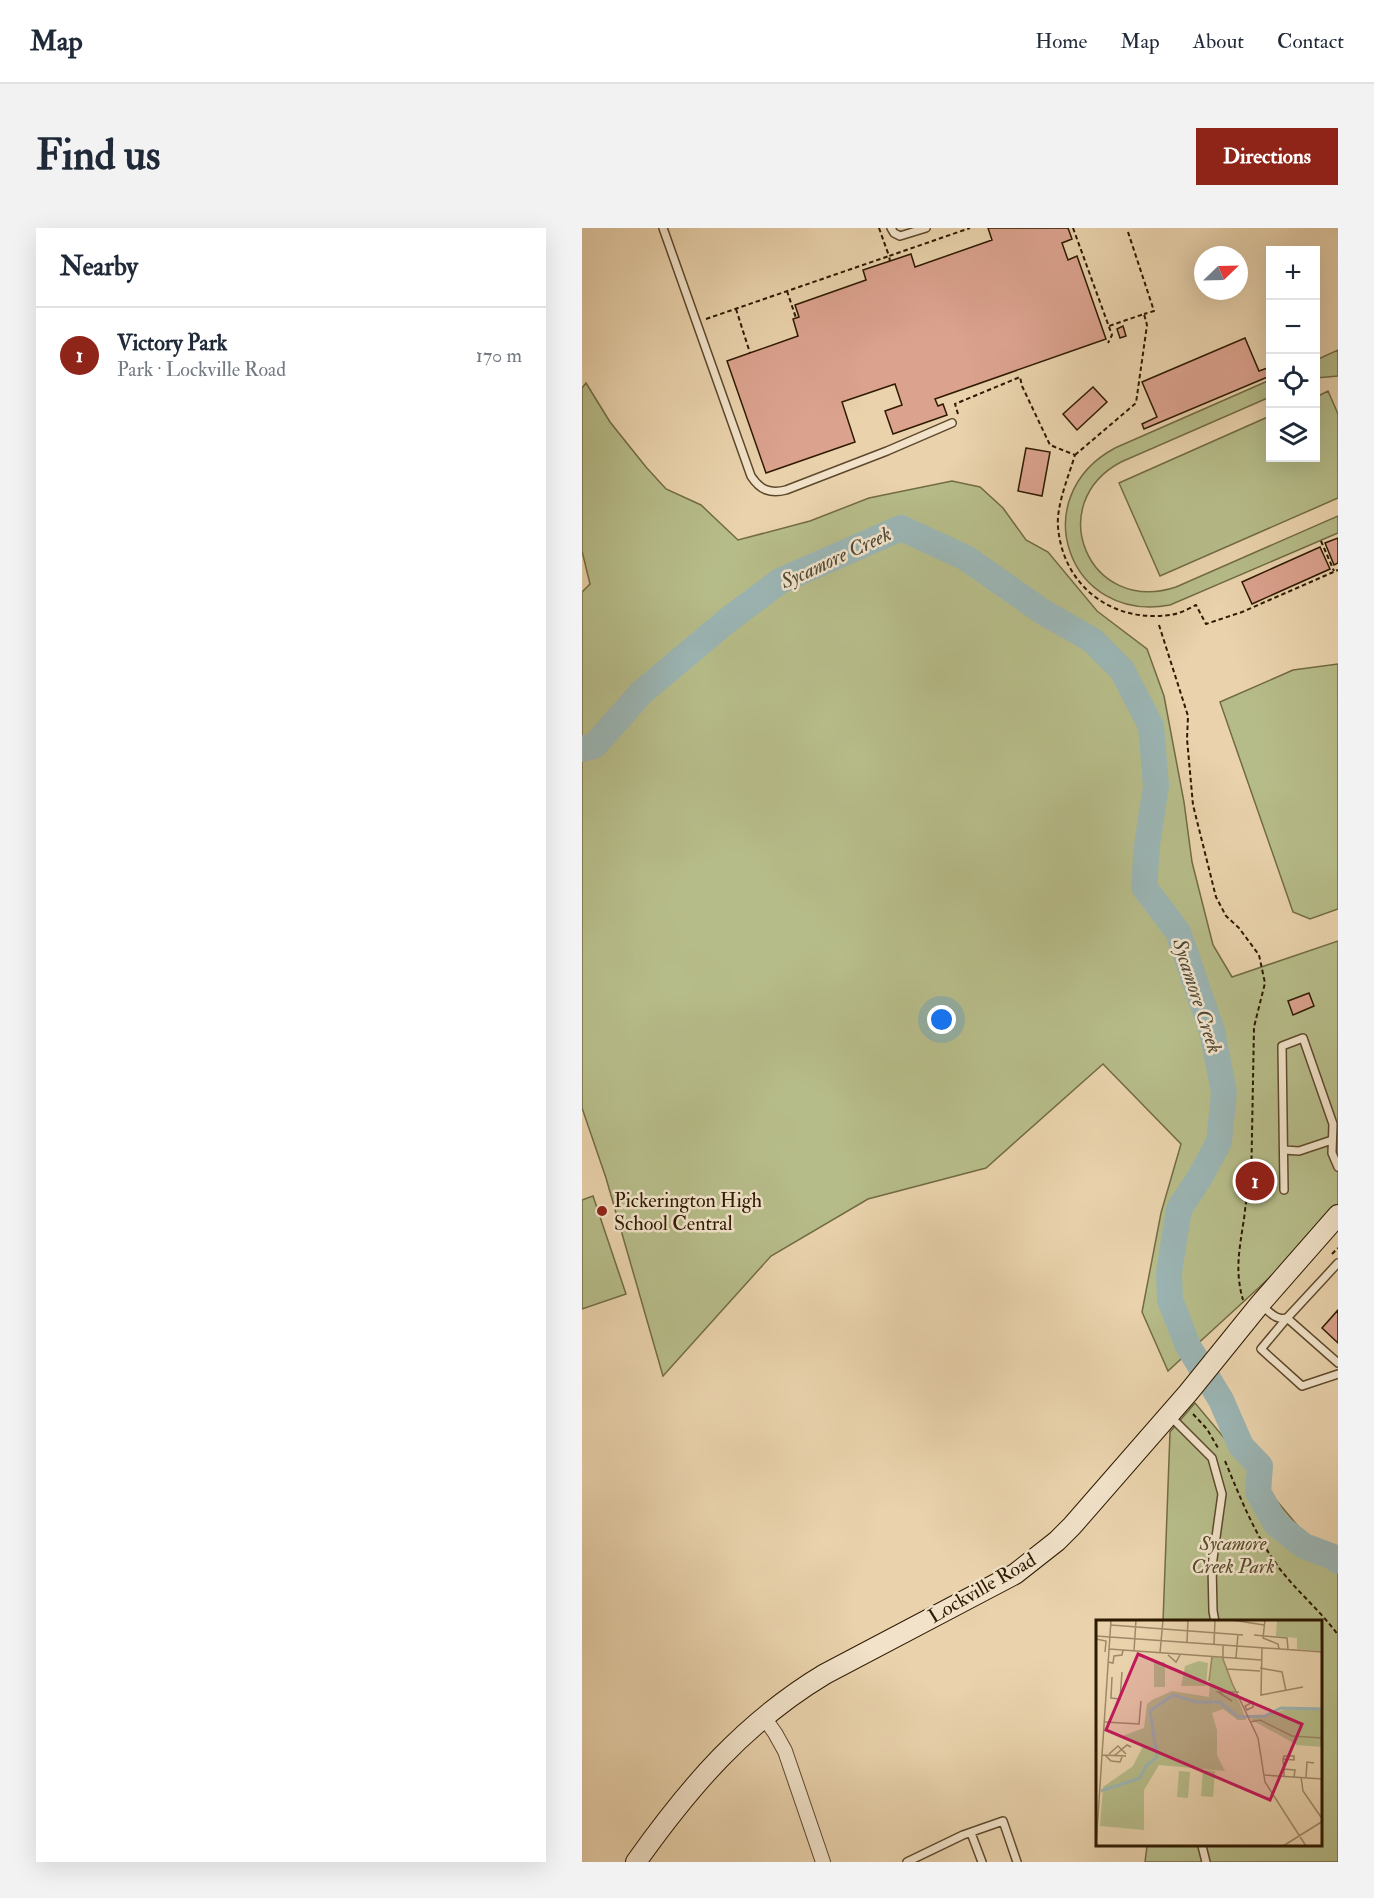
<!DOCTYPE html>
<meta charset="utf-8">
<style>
:root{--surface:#fff;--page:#f2f2f3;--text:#1f2937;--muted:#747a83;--line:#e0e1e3;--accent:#8f2418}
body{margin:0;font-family:"IM FELL Double Pica",serif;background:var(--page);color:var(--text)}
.controls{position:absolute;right:18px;top:18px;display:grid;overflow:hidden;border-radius:0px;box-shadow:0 6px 24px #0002}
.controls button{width:54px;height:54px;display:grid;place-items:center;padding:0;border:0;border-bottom:2px solid var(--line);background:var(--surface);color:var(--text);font:30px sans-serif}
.compass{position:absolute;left:612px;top:18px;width:54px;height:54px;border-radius:50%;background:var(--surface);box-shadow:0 6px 24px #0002;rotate:67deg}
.you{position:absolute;left:360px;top:792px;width:21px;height:21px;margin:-15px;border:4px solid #fff;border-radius:50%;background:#1a73e8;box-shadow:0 0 0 9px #1a73e833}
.badge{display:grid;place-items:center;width:39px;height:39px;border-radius:50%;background:var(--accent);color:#fff;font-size:20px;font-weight:700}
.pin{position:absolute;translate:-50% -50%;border:3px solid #fff;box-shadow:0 2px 6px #0006}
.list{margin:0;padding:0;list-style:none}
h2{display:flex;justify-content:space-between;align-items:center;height:78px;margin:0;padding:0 24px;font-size:26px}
h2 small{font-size:20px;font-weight:400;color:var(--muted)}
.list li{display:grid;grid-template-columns:39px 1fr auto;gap:18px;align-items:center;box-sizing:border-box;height:96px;padding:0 24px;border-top:2px solid var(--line)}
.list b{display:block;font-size:22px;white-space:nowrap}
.list p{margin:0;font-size:20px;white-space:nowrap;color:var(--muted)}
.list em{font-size:20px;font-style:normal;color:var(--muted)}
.icon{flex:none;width:33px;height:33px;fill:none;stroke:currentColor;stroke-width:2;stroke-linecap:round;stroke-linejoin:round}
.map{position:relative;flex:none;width:756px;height:1634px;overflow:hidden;border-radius:0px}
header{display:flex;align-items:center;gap:36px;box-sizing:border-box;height:84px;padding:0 30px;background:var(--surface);border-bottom:2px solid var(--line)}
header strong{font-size:28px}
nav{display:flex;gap:33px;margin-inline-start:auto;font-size:21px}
.intro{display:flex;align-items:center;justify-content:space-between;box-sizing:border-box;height:144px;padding:0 36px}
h1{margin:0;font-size:42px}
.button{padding:15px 27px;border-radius:0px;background:var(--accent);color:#fff;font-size:21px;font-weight:700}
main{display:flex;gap:36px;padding:0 36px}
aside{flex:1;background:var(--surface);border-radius:0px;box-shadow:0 6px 24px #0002}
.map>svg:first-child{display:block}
.green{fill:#b6bc89;stroke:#726b44;stroke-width:1.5}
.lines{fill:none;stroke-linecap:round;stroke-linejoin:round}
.river{stroke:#9bb5b4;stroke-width:26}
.building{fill:#dba28e;stroke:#2e1a00;stroke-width:1.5}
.lane-casing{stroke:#5d482b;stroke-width:10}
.street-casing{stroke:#5d482b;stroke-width:16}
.secondary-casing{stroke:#2e1a00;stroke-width:22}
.path{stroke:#2e1a00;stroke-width:2;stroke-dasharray:4.5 3;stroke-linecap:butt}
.lane{stroke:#f1e2c9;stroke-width:7}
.street{stroke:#f1e2c9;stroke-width:14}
.secondary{stroke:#f1e2c9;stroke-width:20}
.poi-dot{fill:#8f2418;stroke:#f1e2c9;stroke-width:2}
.labels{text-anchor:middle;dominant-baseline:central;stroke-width:5;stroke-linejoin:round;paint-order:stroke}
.poi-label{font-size:20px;fill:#2e1a00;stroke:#f1e2c9;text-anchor:start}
.park-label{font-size:20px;font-style:italic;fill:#574b29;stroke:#f1e2c9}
.street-label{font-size:20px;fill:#2e1a00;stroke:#f1e2c9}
.water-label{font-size:21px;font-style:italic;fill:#4f4836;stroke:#f1e2c9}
.inset-river{fill:none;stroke:#9bb5b4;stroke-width:3}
.inset-road{fill:none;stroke:#9e8867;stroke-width:1.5}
.view{fill:#c2185b;fill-opacity:0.15;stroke:#c2185b;stroke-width:3}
.inset-edge{fill:none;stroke:#2e1a00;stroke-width:3}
</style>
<header>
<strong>Map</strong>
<nav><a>Home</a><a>Map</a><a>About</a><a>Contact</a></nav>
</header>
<div class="intro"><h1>Find us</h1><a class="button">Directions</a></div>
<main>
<aside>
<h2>Nearby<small></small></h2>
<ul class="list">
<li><span class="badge">1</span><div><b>Victory Park</b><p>Park · Lockville Road</p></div><em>170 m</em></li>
</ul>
</aside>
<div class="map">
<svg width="756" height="1634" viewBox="0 0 756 1634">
<rect width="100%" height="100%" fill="#e9d2ac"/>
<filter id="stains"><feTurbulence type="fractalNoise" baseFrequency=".00333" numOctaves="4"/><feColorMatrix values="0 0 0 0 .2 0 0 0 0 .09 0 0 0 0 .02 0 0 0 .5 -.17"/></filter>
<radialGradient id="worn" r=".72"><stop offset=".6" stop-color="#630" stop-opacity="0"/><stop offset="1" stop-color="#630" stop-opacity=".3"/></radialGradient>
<path class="green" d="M756,122V148L734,150V132Z
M688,152V169L539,234C460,276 507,388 594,359L756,288V305L588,377C486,396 442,269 533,220Z
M4,155L28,194L64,239L84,261L119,277L156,312L228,293L287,270L370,253L398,259L421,280L444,312L466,324L515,383L565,421L582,468L602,574L610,634L631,717L650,749L756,713V987L586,1143L560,1084L579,985L599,916L521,836L404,940L286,971L189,1028L81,1148L24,950L0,880V364L8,356L0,323V160Z
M746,163L756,186V270L578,348L537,255L688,188V230H734V169Z
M756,436V681L728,691L711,684L638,474L711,442Z
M11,968L44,1066L0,1081V972Z
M613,1175L756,1346V1634H563L565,1618H740V1394H581L588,1204Z"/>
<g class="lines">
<path class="river" d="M0,521L12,518L60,464L146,392L198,353L319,300L384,330L461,384L510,412L540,442L569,498L574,558L565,617L562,659L596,704L630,803L642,864L637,914L617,951L597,981L587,1044L588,1072L606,1118L639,1172L659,1218L678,1238L676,1264L694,1296L722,1318L751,1329L756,1333"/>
</g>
<path class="building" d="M406,0H486L490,11L480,15L486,32L495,28L524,111L353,171L356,178L361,176L365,187L311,206L303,183L320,177L313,156L260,174L273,214L184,245L145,133L216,108L211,91L217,89L213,77L284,52L281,42L329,26L333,39L410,12Z
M541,98L544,108L538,110L535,101Z
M663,110L677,143L688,139V148L562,201L560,196L575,189L560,154Z
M511,159L525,174L495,202L481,186Z
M444,220L468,224L460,268L436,263Z
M756,310V335L752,337L743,315Z
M738,319L748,341L670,376L660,354Z
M727,765L732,778L711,787L706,773Z
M756,1082V1115L740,1100Z"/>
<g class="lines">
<g class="lane-casing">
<path id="lane" d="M81,0L169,248C178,262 188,266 204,262L305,223L370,195
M309,0L312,5L318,8L344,0
M702,922L717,923L750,912
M702,962L700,818L721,810L751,896L750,925L756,939
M680,1078C688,1084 694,1093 705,1090L756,1035
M756,1135L705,1090L679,1121L720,1158L756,1146
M588,1188L630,1230L640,1266L630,1338L631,1383L633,1394
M389,1605L400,1634
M620,1618L624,1634
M325,1634L381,1607L421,1593L435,1634"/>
</g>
<g class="street-casing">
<path id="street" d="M181,1488L193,1505L203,1523L241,1634"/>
</g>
<g class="secondary-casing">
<path id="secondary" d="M54,1634C108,1558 163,1494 243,1446L433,1346L475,1313L490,1298L606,1165L678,1076L756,987"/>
</g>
<path class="path" d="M297,0L307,28L388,0
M491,0L530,107L526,115
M546,4L572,83L562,86
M205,63L214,90
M154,81L168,125
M124,91L307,28L308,33
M376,186L373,176L438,149L440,158L468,217L493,227C487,247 474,278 476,299C481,358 530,395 588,387C597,386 606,381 614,377L624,396L660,384L756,342
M493,227L554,175L565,97L562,86L527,98
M739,313L752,343
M577,397L606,488L605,511L611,577L634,669L644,688L657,700L677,727L683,755L672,799L669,960C662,975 664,981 661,997C657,1024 653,1044 661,1072
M750,1026L756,1020
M611,1186L625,1201L636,1220
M643,1233C658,1269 672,1305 695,1337C713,1362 738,1382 756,1407"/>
<use href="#lane" class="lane"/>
<use href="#street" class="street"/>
<use href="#secondary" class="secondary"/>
</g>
<circle class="poi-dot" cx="20" cy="983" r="6"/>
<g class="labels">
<g class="poi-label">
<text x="32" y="972">Pickerington High<tspan x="32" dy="23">School Central</tspan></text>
</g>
<g class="park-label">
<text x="651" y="1315">Sycamore<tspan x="651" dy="23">Creek Park</tspan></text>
</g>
<g class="street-label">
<text transform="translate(400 1360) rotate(-30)">Lockville Road</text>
</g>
<g class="water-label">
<text transform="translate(254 330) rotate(-25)">Sycamore Creek</text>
<text transform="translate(615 768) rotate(72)">Sycamore Creek</text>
</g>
</g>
<g transform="translate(514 1392)">
<rect width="226" height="226" fill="#e9d2ac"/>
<path d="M181,0H226L224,31L201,29V18L180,16ZM115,37L127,38L150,100H142L127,89L116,93L121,110V135L129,151L63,145L48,170V210L4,206L7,167L37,146L47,126L26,116L48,108L51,84L56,80L76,71L113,77ZM103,41L112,43L110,66H85L89,46ZM58,42H69V67H58ZM200,87L226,88V127L201,125L154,99ZM107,150L119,151L117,177L105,176ZM83,151L94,152L92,178L81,177Z" fill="#b6bc89"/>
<path class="inset-river" d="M5,171L44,158L50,146L61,137L54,91L77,75L100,82H124L142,97L169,96L185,88L227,89"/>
<path class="inset-road" d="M136,0L168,5M169,0L167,18L182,24L183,29M15,5L147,15M158,15L191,18L192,29M0,16L227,32M0,19L10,21L9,32M91,22L92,0M118,24L119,0M127,25V39L136,63L162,118L169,162L210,226M166,28L165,75L207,67M13,29L165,40M38,31L40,0M64,33L67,0M72,35L80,42L84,35M140,38L142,14M12,42L17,43L18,36L26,35L27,30M164,48L186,52L190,71M131,49L164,51M16,57L15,78L24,79L26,52M113,61L116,37M136,81L122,72H143M157,82V87L151,90L149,86ZM9,102L43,104L45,81M154,102L164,100L196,116L227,118M13,134L22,126L30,134M6,135L30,136M9,135L15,141L24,142L26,137M18,136L31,125L35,127M187,139L198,140V136H188L187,140L188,149M167,155L227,159M188,156V149L199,150L198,157M205,157L207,171L227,200M210,157L211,142L218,143M0,226L15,0M116,226H144M187,226L227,201"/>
<path class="view" d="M42,34L206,104L174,180L10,110Z"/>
<rect width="226" height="226" class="inset-edge"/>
</g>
<rect width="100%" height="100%" filter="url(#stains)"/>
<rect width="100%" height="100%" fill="url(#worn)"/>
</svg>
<div class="controls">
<button>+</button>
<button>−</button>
<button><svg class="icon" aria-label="locate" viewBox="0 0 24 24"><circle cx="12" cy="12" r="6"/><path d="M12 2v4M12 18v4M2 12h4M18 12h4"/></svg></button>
<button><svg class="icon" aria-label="layers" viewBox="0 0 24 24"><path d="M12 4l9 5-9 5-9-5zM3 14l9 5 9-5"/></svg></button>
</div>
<svg class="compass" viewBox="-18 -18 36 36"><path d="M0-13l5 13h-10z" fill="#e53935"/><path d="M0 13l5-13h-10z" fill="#747a83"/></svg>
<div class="you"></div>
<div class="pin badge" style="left:673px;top:953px">1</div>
</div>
</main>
